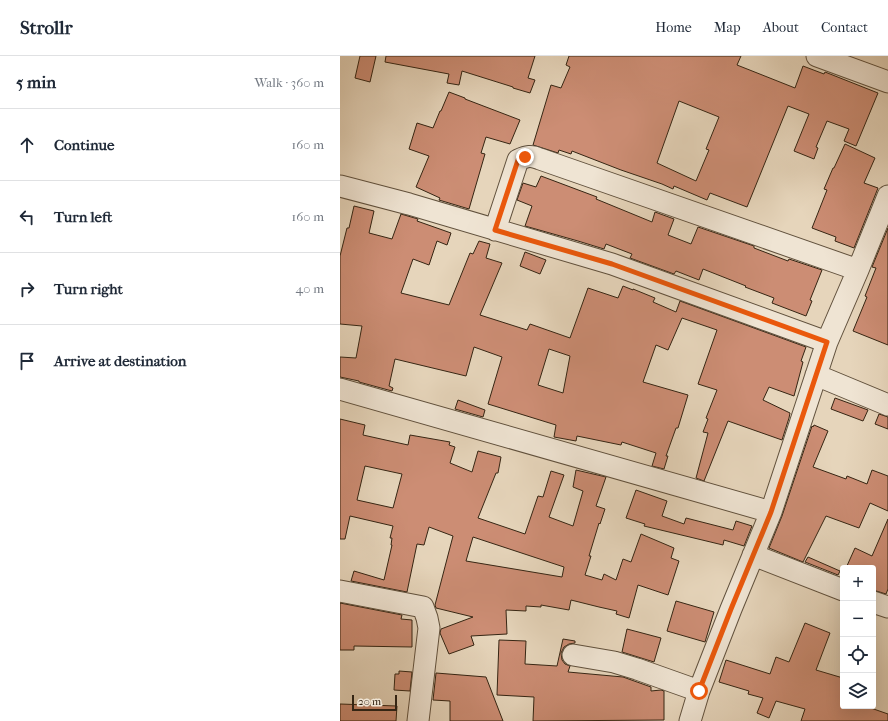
<!DOCTYPE html>
<meta charset="utf-8">
<style>
:root{--surface:#fff;--page:#f2f2f3;--text:#1f2937;--muted:#747a83;--line:#e0e1e3}
body{margin:0;font-family:"IM FELL French Canon",serif;background:var(--page);color:var(--text)}
.controls{position:absolute;right:12px;bottom:12px;display:grid;overflow:hidden;border-radius:4px;box-shadow:0 4px 16px #0002}
.controls button{width:36px;height:36px;display:grid;place-items:center;padding:0;border:0;border-bottom:1px solid var(--line);background:var(--surface);color:var(--text);font:20px sans-serif}
.scale{position:absolute;left:12px;bottom:10px;width:45px;box-sizing:border-box;padding-left:4px;border:2px solid #352513;border-top:0;font-size:11px;line-height:14px;white-space:nowrap;color:#352513;-webkit-text-stroke:3px #efe4d3;paint-order:stroke}
.stop{position:absolute;width:12px;height:12px;margin:-9px;border:3px solid #ea580c;border-radius:50%;background:#fff}
.stop.end{background:#ea580c;border-color:#fff;box-shadow:0 1px 4px #0008}
.list{margin:0;padding:0;list-style:none}
h2{display:flex;justify-content:space-between;align-items:center;height:52px;margin:0;padding:0 16px;font-size:17px}
h2 small{font-size:13px;font-weight:400;color:var(--muted)}
.list li{display:grid;grid-template-columns:26px 1fr auto;gap:12px;align-items:center;box-sizing:border-box;height:72px;padding:0 16px;border-top:1px solid var(--line)}
.list b{display:block;font-size:15px;white-space:nowrap}
.list em{font-size:13px;font-style:normal;color:var(--muted)}
.icon{flex:none;width:22px;height:22px;fill:none;stroke:currentColor;stroke-width:2;stroke-linecap:round;stroke-linejoin:round}
.map{position:relative;flex:none;width:548px;height:665px;overflow:hidden}
header{display:flex;align-items:center;gap:24px;box-sizing:border-box;height:56px;padding:0 20px;background:var(--surface);border-bottom:1px solid var(--line)}
header strong{font-size:19px}
nav{display:flex;gap:22px;margin-inline-start:auto;font-size:14px}
main{display:flex}
aside{flex:1;background:var(--surface)}
.map>svg:first-child{display:block}
.building{fill:#cc8d74;stroke:#352513;fill-rule:evenodd}
.lines{fill:none;stroke-linecap:round;stroke-linejoin:round}
.minor-casing{stroke:#61513d;stroke-width:23}
.minor{stroke:#efe4d3;stroke-width:21}
.route{stroke:#ea580c;stroke-width:5}
</style>
<header>
<strong>Strollr</strong>
<nav><a>Home</a><a>Map</a><a>About</a><a>Contact</a></nav>
</header>
<main>
<aside>
<h2>5 min<small>Walk · 360 m</small></h2>
<ul class="list">
<li><svg class="icon" aria-label="ahead" viewBox="0 0 24 24"><path d="M12 20V5M6 11l6-6 6 6"/></svg><div><b>Continue</b></div><em>160 m</em></li>
<li><svg class="icon" aria-label="left" viewBox="0 0 24 24"><path d="M17 20v-9H6M10 6l-5 5 5 5"/></svg><div><b>Turn left</b></div><em>160 m</em></li>
<li><svg class="icon" aria-label="right" viewBox="0 0 24 24"><path d="M7 20v-9h11M14 6l5 5-5 5"/></svg><div><b>Turn right</b></div><em>40 m</em></li>
<li><svg class="icon" aria-label="arrive" viewBox="0 0 24 24"><path d="M6 21V4h12l-3 4 3 4H6"/></svg><div><b>Arrive at destination</b></div></li>
</ul>
</aside>
<div class="map">
<svg width="548" height="665" viewBox="0 0 548 665">
<rect width="100%" height="100%" fill="#e6d5bb"/>
<filter id="stains"><feTurbulence type="fractalNoise" baseFrequency=".005" numOctaves="4"/><feColorMatrix values="0 0 0 0 .2 0 0 0 0 .09 0 0 0 0 .02 0 0 0 .5 -.17"/></filter>
<radialGradient id="worn" r=".72"><stop offset=".6" stop-color="#630" stop-opacity="0"/><stop offset="1" stop-color="#630" stop-opacity=".3"/></radialGradient>
<path class="building" d="M20,0H36L30,26L15,22Z
M46,0H195L188,22L195,24L190,37L173,32V31L122,15L119,29L107,27L109,18L45,6Z
M229,0H401L397,9L455,32L463,10L484,18L485,16L538,37L516,90L504,85L509,73L487,65L476,91L478,92L474,103L454,95L469,58L448,50L407,151L370,137L367,144L334,130L333,133L322,128L281,114L232,95L231,98L219,94L218,97L193,89L211,29L221,32L230,11L226,9ZM339,45L379,61L366,93L369,94L356,125L317,107Z
M109,36L125,42V43L180,64L170,88L146,81L141,97L145,98L129,153L99,144L100,142L76,131L89,100L69,93L77,67L93,72L100,55H101Z
M505,88L535,102L524,127L538,132L514,192L495,185L496,181L472,172L487,134L484,133L493,112H494Z
M201,120L257,141L256,143L312,166L315,156L334,163L328,179L351,188L358,171L414,190V192L448,205L449,203L482,214L470,244L472,245L466,260L432,247L434,242L405,231L406,230L363,213L359,224L336,215L334,218L290,202L292,198L266,188L264,193L238,185L185,170L192,150L177,144L183,127L196,131Z
M14,150L34,155L29,177L52,183L61,158L78,163L77,165L111,177L107,189L97,185L89,209L73,203L61,237L109,249L130,197L133,198L139,185L150,188L146,202L162,207L140,259L187,274L190,268L230,282L248,232L278,242L283,230L293,234V233L315,242L313,246L336,256L340,245L466,291L461,305L463,306L454,340L429,331L423,344L450,357L449,362L442,384L388,365L364,425L356,422L368,377L363,376L368,363L366,362L377,334L358,328L377,274L342,262L328,294L316,289L303,326L348,339L338,372H336L326,400H328L324,413L312,410L316,397L282,386L281,389L237,380L236,385L214,381L216,369L148,348L162,301L134,291L126,320L55,303L49,330L53,332L52,335L19,326V325L0,321V301L16,302L22,270L0,268V200L7,172H9ZM209,293L230,300L223,337L198,329Z
M548,172V289L513,275L527,241L525,240L536,212L532,211Z
M185,196L206,204L200,218L180,210Z
M495,342L528,354L523,365L491,353Z
M118,344L145,354L143,361L115,353Z
M539,358L548,361V373L535,368Z
M0,363L25,369L23,379L68,389L70,379L110,386L109,389L115,391L110,407L132,416L138,395L161,401L158,417H156L138,462L185,478L198,440L203,441L211,415L224,419L209,461L233,470L243,435L233,431L236,414L266,421L256,450L265,453L260,468L259,467L249,500H251L245,519L262,524L264,518L276,524L283,503L291,506L301,478L334,492L331,502L339,505L328,539L298,529L289,562L276,558L277,555L259,551L231,544L229,554L201,549V551L186,550V555L166,554L167,578L131,580L134,589L109,598L100,577L101,573L133,561L96,552L95,549L113,480L89,471L84,489L77,488L67,536L11,525L14,515L44,524L52,489H51L52,482H50L53,470L10,460L5,483H0ZM25,410L62,418L53,452L17,444ZM133,481L224,511L222,521L126,505Z
M474,369L488,375L473,411L506,423L507,420L527,428L532,414L548,420V455L530,447L519,472L486,460L463,506L429,492L442,460L472,370L473,371Z
M296,434L327,445L322,460L344,468L346,462L393,474L396,465L412,470L404,490L384,484L383,489L304,470L305,468L286,462Z
M548,463V533L546,538L533,534V512H506L515,492L532,500Z
M468,501L500,515L498,519L465,506Z
M336,545L374,556L365,586L327,575Z
M0,547L62,559L61,563L72,564V591L14,590V594H0Z
M465,567L490,577L476,614L503,622V650H525L548,658V665H461L465,653L436,645L429,662L417,657L423,642L408,638L409,635L379,626L386,604L430,618L436,601L449,606Z
M287,573L321,582L314,606L282,596Z
M223,583L235,585V587L229,588L224,591L221,597L222,604L225,608L230,610L228,616L283,621L311,631V635L321,634L324,635V664L193,665L194,641L157,639L159,584L186,585L185,608L217,610Z
M59,615L72,616L70,635L54,634L55,618H59Z
M96,617L146,621L163,665H110V645L93,644Z
M0,648L57,650L56,665H0Z"/>
<g class="lines">
<g class="minor-casing">
<path id="minor" d="M477,0L548,26
M0,130L69,148L272,208L487,286
M155,174L178,104C187,100 191,99 200,103L518,214
M476,319L548,349
M0,333L431,456
M413,499L503,534
M0,535L83,551L87,562L89,572L78,665
M533,546L548,551
M233,599L274,606L297,613L359,635
M350,665L359,635L391,553L431,456L487,286L518,214L548,140"/>
</g>
<use href="#minor" class="minor"/>
</g>
<g class="lines">
<path class="route" d="M185,101L178,104L155,174L272,208L487,286L431,456L391,553L359,635"/>
</g>
<rect width="100%" height="100%" filter="url(#stains)"/>
<rect width="100%" height="100%" fill="url(#worn)"/>
</svg>
<div class="controls">
<button>+</button>
<button>−</button>
<button><svg class="icon" aria-label="locate" viewBox="0 0 24 24"><circle cx="12" cy="12" r="6"/><path d="M12 2v4M12 18v4M2 12h4M18 12h4"/></svg></button>
<button><svg class="icon" aria-label="layers" viewBox="0 0 24 24"><path d="M12 4l9 5-9 5-9-5zM3 14l9 5 9-5"/></svg></button>
</div>
<div class="scale">20 m</div>
<div class="stop" style="left:359px;top:635px"></div>
<div class="stop end" style="left:185px;top:101px"></div>
</div>
</main>
